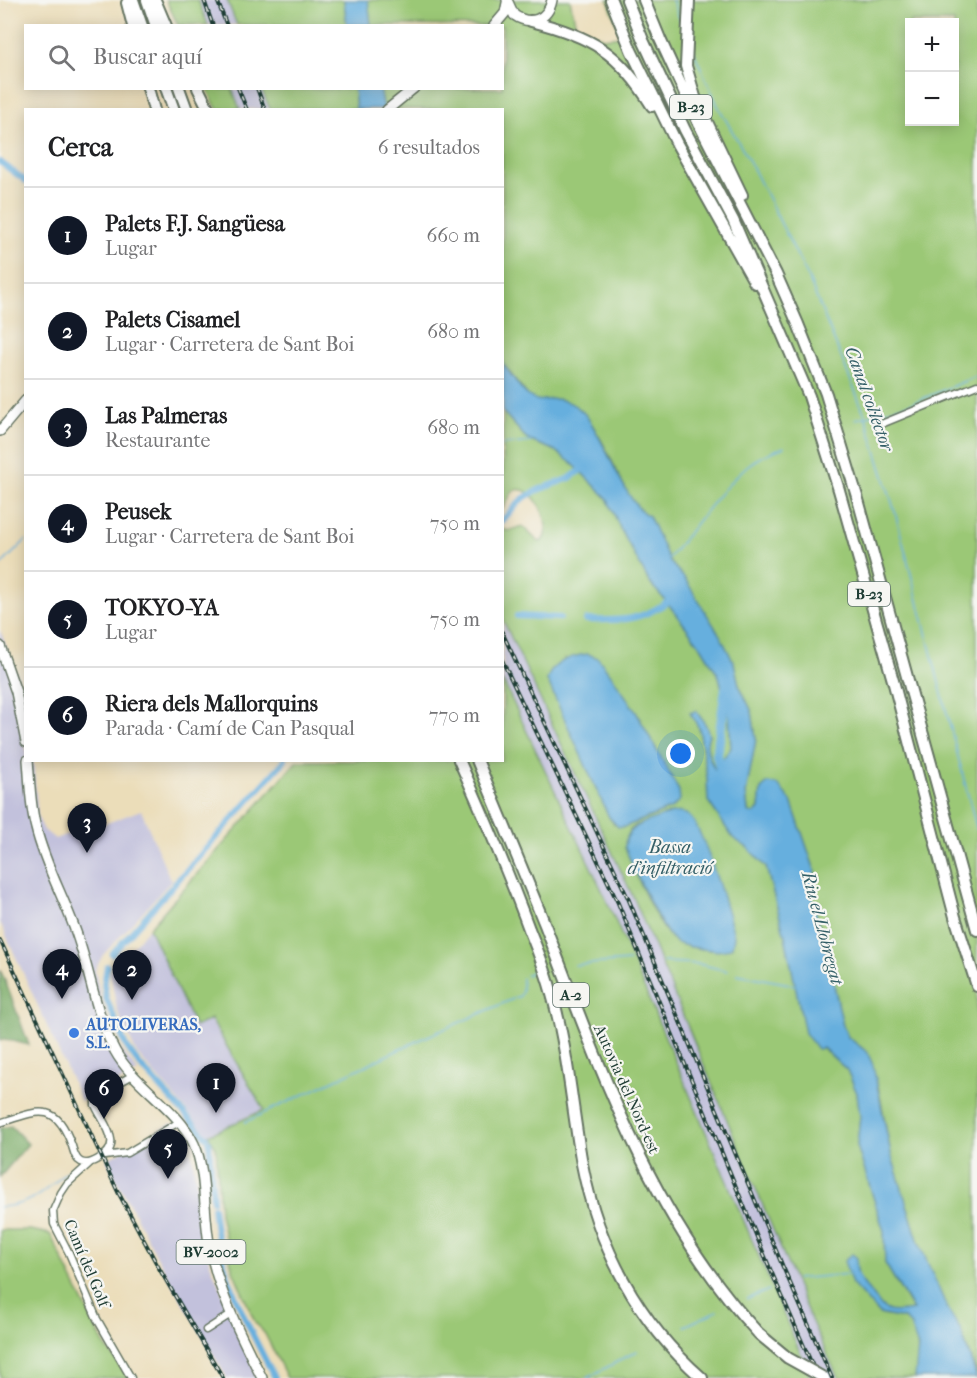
<!DOCTYPE html>
<html lang="es">
<meta charset="utf-8">
<style>
:root{--surface:#fff;--page:#f2f2f2;--text:#202124;--muted:#757577;--line:#e0e0e0;--accent:#111827}
body{margin:0;font-family:"IM FELL French Canon",serif;background:var(--page);color:var(--text)}
.controls{position:absolute;right:18px;top:18px;display:grid;overflow:hidden;border-radius:0px;box-shadow:0 3px 15px #0003}
.controls button{width:54px;height:54px;display:grid;place-items:center;padding:0;border:0;border-bottom:2px solid var(--line);background:var(--surface);color:var(--text);font:30px sans-serif}
.you{position:absolute;left:681px;top:754px;width:21px;height:21px;margin:-15px;border:4px solid #fff;border-radius:50%;background:#1a73e8;box-shadow:0 0 0 9px #1a73e833}
.badge{display:grid;place-items:center;width:39px;height:39px;border-radius:50%;background:var(--accent);color:#fff;font-size:20px;font-weight:700}
.pin{position:absolute;translate:-50% -50px;filter:drop-shadow(0 2px 3px #0008)}
.pin::after{content:'';position:absolute;top:32px;width:21px;height:18px;background:inherit;clip-path:polygon(0 0,100% 0,50% 100%)}
.list{margin:0;padding:0;list-style:none}
h2{display:flex;justify-content:space-between;align-items:center;height:78px;margin:0;padding:0 24px;font-size:26px}
h2 small{font-size:20px;font-weight:400;color:var(--muted)}
.list li{display:grid;grid-template-columns:39px 1fr auto;gap:18px;align-items:center;box-sizing:border-box;height:96px;padding:0 24px;border-top:2px solid var(--line)}
.list b{display:block;font-size:22px;white-space:nowrap}
.list p{margin:0;font-size:20px;white-space:nowrap;color:var(--muted)}
.list em{font-size:20px;font-style:normal;color:var(--muted)}
.icon{flex:none;width:33px;height:33px;fill:none;stroke:currentColor;stroke-width:2;stroke-linecap:round;stroke-linejoin:round}
.map{position:relative;flex:none;width:977px;height:1378px;overflow:hidden}
.search{position:absolute;background:var(--surface);box-shadow:0 3px 15px #0003;left:24px;top:24px;width:480px;height:66px;display:flex;align-items:center;gap:15px;box-sizing:border-box;padding:0 21px;border-radius:0px;color:var(--muted);font-size:22px}
.panel{position:absolute;background:var(--surface);box-shadow:0 3px 15px #0003;left:24px;top:108px;width:480px;height:654px;border-radius:0px}
.map>svg:first-child{display:block}
.industrial{fill:#c2c1dc}
.green{fill:#9bc876;stroke:#5d8255;stroke-width:1.5;fill-rule:evenodd}
.forest{fill:#7cac67;stroke:#4e744e;stroke-width:1.5}
.water{fill:#66afde;stroke:#427689;stroke-width:1.5}
.lines{fill:none;stroke-linecap:round;stroke-linejoin:round}
.stream{stroke:#66afde;stroke-width:1.5}
.canal{stroke:#66afde;stroke-width:6}
.river{stroke:#66afde;stroke-width:10}
.minor-casing{stroke:#667563;stroke-width:9}
.primary-casing{stroke:#667563;stroke-width:12}
.motorway-casing{stroke:#667563;stroke-width:14}
.minor{stroke:#fff;stroke-width:6}
.primary{stroke:#fff;stroke-width:9}
.motorway{stroke:#fff;stroke-width:10}
.rail-casing{stroke:#1f3d34;stroke-width:4}
.rail{stroke:#f6f6f2;stroke-width:1.5;stroke-dasharray:4.5;stroke-linecap:butt}
.motorway-bridge-casing{stroke:#667563;stroke-width:14;stroke-linecap:butt}
.motorway-bridge{stroke:#fff;stroke-width:10}
.shop-dot{fill:#3f7fe0;stroke:#f6f6f2;stroke-width:2}
.labels{text-anchor:middle;dominant-baseline:central;stroke-width:4.5;stroke-linejoin:round;paint-order:stroke}
.shield{fill:#f6f6f2;stroke:#60746d;stroke-width:1.5}
.shield-label{font-size:15px;font-weight:bold;fill:#1f3d34}
.shop-label{font-size:16px;font-weight:bold;fill:#366cbe;stroke:#f6f6f2;text-anchor:start}
.street-label{font-size:16px;fill:#1f3d34;stroke:#f6f6f2}
.water-label{font-size:18px;font-style:italic;fill:#345f67;stroke:#f6f6f2}
</style>
<div class="map">
<svg width="977" height="1378" viewBox="0 0 977 1378">
<rect width="100%" height="100%" fill="#f6f6f2"/>
<filter id="ink" filterUnits="userSpaceOnUse"><feTurbulence type="fractalNoise" baseFrequency=".0167" numOctaves="2"/><feDisplacementMap in="SourceGraphic" scale="12" xChannelSelector="R" yChannelSelector="G"/><feConvolveMatrix kernelMatrix="1 2 1 2 8 2 1 2 1" color-interpolation-filters="sRGB"/></filter>
<filter id="wash" filterUnits="userSpaceOnUse"><feTurbulence type="fractalNoise" baseFrequency=".008" numOctaves="4" result="noise"/><feDisplacementMap in="SourceGraphic" scale="24" xChannelSelector="R" yChannelSelector="G"/><feGaussianBlur stdDeviation="1.35" result="paint"/><feColorMatrix in="noise" values="0 0 0 0 0 0 0 0 0 0 0 0 0 0 0 0 0 1.4 0 .05"/><feComposite in="paint" operator="in"/></filter>
<g filter="url(#wash)">
<rect width="100%" height="100%" fill="#ebddb9"/>
<path class="industrial" d="M198,0H227L237,25H208Z
M232,89H261L270,109H240Z
M503,620L635,901L811,1320L838,1378H811L797,1350L607,901L503,681Z
M0,630L19,681L25,709L26,760L33,761L38,818L44,830L55,839L75,831L102,825L141,810L171,881L103,955L95,970L101,1000L116,1043L138,1072L81,1101L0,922Z
M149,928L195,1026L210,1019L264,1111L208,1135L137,1054L117,1010L110,972Z
M172,1123L192,1156L209,1261L258,1378H227L168,1277L106,1160Z"/>
<path class="green" d="M166,0H198L208,25H178Z
M227,0H344L347,25H237Z
M368,0H570L576,26L603,38L621,36L608,0H977V1375L960,1329L948,1310L919,1243L891,1154L879,1090L867,1052L848,1037L843,1026L831,971L810,889L815,871L791,801L761,789L759,809L754,813L748,812L746,793L756,739L752,712L739,685L734,663L685,579L670,562L649,516C626,507 612,450 595,431C583,419 568,410 555,399L540,402L529,397L503,364L502,110L384,109L380,89L502,88V26L371,25ZM910,22H954V122H910Z
M207,89H232L240,109H217Z
M261,89H354L356,109H270Z
M503,412L528,440L554,450L573,464L607,498L621,530L650,583L666,601L702,648L719,676L729,717L731,748L715,770C710,758 704,747 709,735L691,713L699,727L707,778L708,801L733,838L748,848L766,867L785,936L805,1032L847,1070L857,1093L860,1116L857,1146L884,1231L885,1263L913,1311L891,1312L881,1307L874,1296L861,1283L855,1268L844,1261C854,1278 863,1297 877,1312C883,1318 894,1315 903,1319C921,1325 919,1363 915,1378H838L811,1320L635,901L503,620V529L508,531L522,526L538,541L541,542C556,528 534,481 513,491L503,508ZM565,659L636,712L679,791L666,811L624,827L614,824L609,817L547,680L549,675ZM672,813L734,936L732,947C723,953 714,950 704,949C695,948 680,946 673,940C654,922 636,873 625,848L630,830L635,826Z
M503,681L607,901L811,1378H287L265,1334L255,1322L232,1268L220,1214L216,1147L208,1135L264,1110L211,1019L195,1027L149,928L297,761L502,760Z
M0,1230H30L50,1234L104,1344L129,1378H0Z"/>
<path class="forest" d="M0,970L4,978L29,1045L4,1039L0,1041Z
M11,1126L28,1144L0,1177V1128Z"/>
<path class="water" d="M344,0H368L371,25H347Z
M354,89H380L384,109H356Z
M503,364C511,373 522,394 532,398C541,403 545,399 554,399C565,399 576,405 583,412C603,433 626,507 649,516L670,562L685,579L721,637L734,663L739,685L752,712L756,739L746,793L748,812L754,813L759,809L761,789L768,783L778,785L791,801L815,871L810,890L831,971L843,1026L848,1037L867,1052L873,1065L891,1154L919,1243L948,1310L960,1329L977,1378H915L918,1347L910,1324L904,1319L879,1314L852,1284L844,1261L852,1254L857,1258C854,1275 862,1282 873,1295C878,1301 880,1308 889,1311C896,1313 906,1311 913,1310L885,1263L884,1231L857,1146L860,1116L857,1093L847,1070L823,1048L817,1049L805,1033L785,936L766,867L748,848L733,838L708,801L707,778L699,728L690,713L696,711L706,725L709,735C704,747 709,759 715,769L731,748L729,717L719,676L702,648L666,601L650,583L621,530L607,498L573,464L554,450L528,440L503,412Z
M588,654L598,658L614,679L636,712L679,791L680,800L672,808L624,827H618L609,817L547,680C552,662 571,656 588,654Z
M672,813C679,812 685,812 690,817C703,828 729,915 734,936L732,947C723,953 714,950 704,949C696,948 685,946 677,943C662,935 633,866 625,848C623,824 655,819 672,813Z"/>
<g class="lines">
<path class="stream" d="M672,0L683,27
M692,48L718,106L752,166L808,277L865,415L895,512L977,830
M856,419L910,404L977,376
M502,445L531,442
M668,559C694,528 717,493 747,466C758,457 771,452 784,447
M0,566L26,540
M663,962L699,964L728,971
M575,965L629,961
M737,974L795,985
M526,975L533,971
M245,1122L426,1037L520,996L522,992V978
M0,1207C19,1206 34,1200 48,1188C58,1181 63,1173 74,1167
M796,1279L849,1274
M747,1299L769,1290
M685,1326L717,1311
M587,1378L637,1351"/>
<path class="canal" d="M0,162L26,181
M502,521L522,499L538,490L570,478L584,468
M517,616L560,618
M586,620C624,621 642,621 673,598
M112,954L285,760
M107,966L104,984L106,998L126,1046L138,1063L206,1137
M209,1142L213,1200
M213,1207C218,1270 246,1323 275,1378"/>
<path class="river" d="M722,776L717,755L726,688"/>
</g>
</g>
<g filter="url(#ink)">
<g class="lines">
<g class="minor-casing">
<path id="minor" d="M879,425L977,385
M0,1123C39,1110 56,1101 72,1146C74,1152 75,1159 81,1162C87,1165 93,1162 98,1159C125,1146 104,1125 95,1105V1099L99,1094L133,1075
M105,1156L127,1153L179,1122
M90,1163L67,1184L61,1193L53,1211L54,1224L69,1253L97,1319L131,1378
M206,1330L231,1314"/>
</g>
<g class="primary-casing">
<path id="primary" d="M507,0L514,15C530,26 548,20 552,0
M494,26L505,13L507,3
M387,110L414,88
M0,431L26,400
M0,646L16,692L26,742
M28,760C30,783 30,806 36,828C45,866 66,901 78,938C91,976 96,1016 115,1051C135,1087 177,1107 194,1144C207,1172 203,1216 210,1248C219,1294 241,1336 262,1378"/>
</g>
<g class="motorway-casing">
<path id="motorway" d="M133,0L142,26
M147,0L156,26
M155,0L166,26
M611,0L631,50L677,144L755,283
M627,0L643,40L685,130L733,220L809,396L839,490L894,684L955,917L977,986
M644,0L660,39L698,122L776,274L798,324L826,394L859,503L977,930
M689,0L686,66L695,97L742,195
M127,3L133,26
M531,21C591,36 619,52 652,106
M148,88L154,110
M166,88L174,110
M179,88L187,110
M198,88L209,110
M459,760C484,816 508,872 529,929C538,951 547,974 553,998C568,1052 572,1108 582,1164C598,1247 638,1322 702,1378
M477,760C500,815 523,870 545,925C600,1069 652,1219 759,1334"/>
</g>
<use href="#minor" class="minor"/>
<use href="#primary" class="primary"/>
<use href="#motorway" class="motorway"/>
<g class="rail-casing">
<path id="rail" d="M204,0L213,26
M217,0L227,26
M238,88L247,110
M257,88L265,110
M502,632L628,898L783,1267L832,1378
M502,660L618,903L771,1271L818,1378
M0,940L118,1192L160,1270L223,1378"/>
</g>
<use href="#rail" class="rail"/>
<g class="motorway-bridge-casing">
<path id="motorway-bridge" d="M759,1334L788,1358L824,1378"/>
</g>
<use href="#motorway-bridge" class="motorway-bridge"/>
</g>
</g>
<circle class="shop-dot" cx="74" cy="1033" r="6"/>
<g class="labels">
<g class="shield">
<rect x="670" y="95" width="42" height="24" rx="4.5"/>
<rect x="848" y="582" width="42" height="24" rx="4.5"/>
<rect x="553" y="983" width="36" height="24" rx="4.5"/>
<rect x="176.5" y="1240" width="69" height="24" rx="4.5"/>
</g>
<g class="shield-label">
<text x="691" y="107">B-23</text>
<text x="869" y="594">B-23</text>
<text x="571" y="995">A-2</text>
<text x="211" y="1252">BV-2002</text>
</g>
<g class="shop-label">
<text x="86" y="1024">AUTOLIVERAS,<tspan x="86" dy="18">S.L.</tspan></text>
</g>
<g class="street-label">
<text transform="translate(627 1089) rotate(66)">Autovia del Nord-est</text>
<text transform="translate(87 1263) rotate(67)">Camí del Golf</text>
</g>
<g class="water-label">
<text transform="translate(869 399) rotate(70)">Canal col·lector</text>
<text x="670" y="847">Bassa<tspan x="670" dy="21">d'infiltració</tspan></text>
<text transform="translate(822 928) rotate(75)">Riu el Llobregat</text>
</g>
</g>
</svg>
<div class="controls">
<button>+</button>
<button>−</button>
</div>
<div class="you"></div>
<div class="pin badge" style="left:216px;top:1113px">1</div>
<div class="pin badge" style="left:132px;top:1000px">2</div>
<div class="pin badge" style="left:87px;top:853px">3</div>
<div class="pin badge" style="left:62px;top:999px">4</div>
<div class="pin badge" style="left:168px;top:1179px">5</div>
<div class="pin badge" style="left:104px;top:1119px">6</div>
<div class="search"><svg class="icon" aria-label="search" viewBox="0 0 24 24"><circle cx="10" cy="10" r="6"/><path d="M15 15l6 6"/></svg>Buscar aquí</div>
<section class="panel">
<h2>Cerca<small>6 resultados</small></h2>
<ul class="list">
<li><span class="badge">1</span><div><b>Palets F.J. Sangüesa</b><p>Lugar</p></div><em>660 m</em></li>
<li><span class="badge">2</span><div><b>Palets Cisamel</b><p>Lugar · Carretera de Sant Boi</p></div><em>680 m</em></li>
<li><span class="badge">3</span><div><b>Las Palmeras</b><p>Restaurante</p></div><em>680 m</em></li>
<li><span class="badge">4</span><div><b>Peusek</b><p>Lugar · Carretera de Sant Boi</p></div><em>750 m</em></li>
<li><span class="badge">5</span><div><b>TOKYO-YA</b><p>Lugar</p></div><em>750 m</em></li>
<li><span class="badge">6</span><div><b>Riera dels Mallorquins</b><p>Parada · Camí de Can Pasqual</p></div><em>770 m</em></li>
</ul>
</section>
</div>
